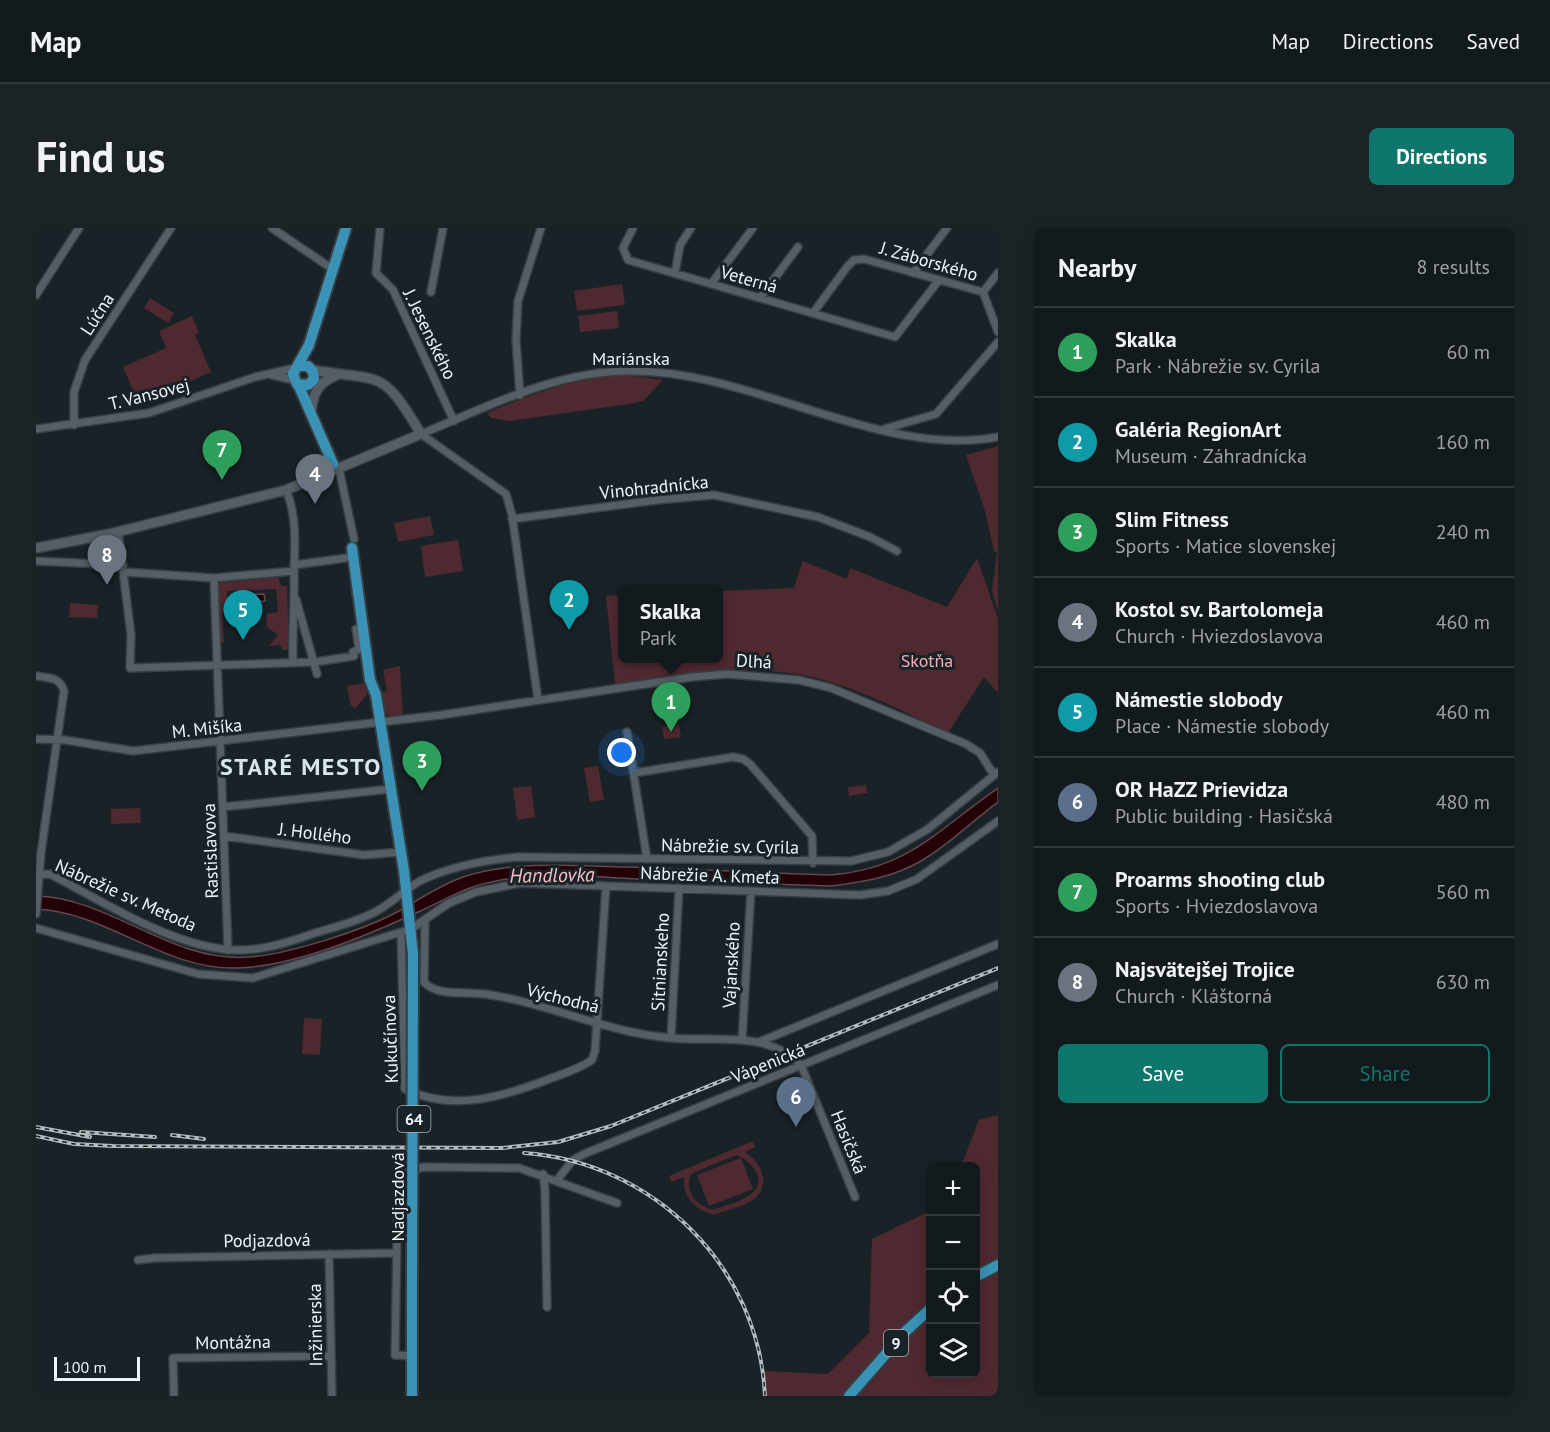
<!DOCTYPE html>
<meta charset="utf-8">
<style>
:root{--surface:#131a1d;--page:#1c2326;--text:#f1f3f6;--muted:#9da1a4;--line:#32383b;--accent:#0f766e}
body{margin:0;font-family:"PT Sans",sans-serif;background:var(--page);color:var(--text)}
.controls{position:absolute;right:18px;bottom:18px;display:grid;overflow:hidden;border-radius:9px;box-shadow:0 3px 15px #0003}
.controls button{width:54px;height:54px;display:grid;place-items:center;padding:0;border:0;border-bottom:2px solid var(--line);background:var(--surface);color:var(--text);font:30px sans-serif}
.scale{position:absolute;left:18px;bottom:15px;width:86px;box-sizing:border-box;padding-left:6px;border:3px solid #eef4f8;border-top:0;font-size:16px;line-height:21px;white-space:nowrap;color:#eef4f8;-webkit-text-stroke:4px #192227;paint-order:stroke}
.you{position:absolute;left:586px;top:525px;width:21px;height:21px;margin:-15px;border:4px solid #fff;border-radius:50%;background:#1a73e8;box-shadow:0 0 0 9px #1a73e833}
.badge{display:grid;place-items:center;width:39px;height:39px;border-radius:50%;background:var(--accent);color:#fff;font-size:20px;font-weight:700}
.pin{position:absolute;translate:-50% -50px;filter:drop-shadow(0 2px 3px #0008)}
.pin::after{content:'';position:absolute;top:32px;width:21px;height:18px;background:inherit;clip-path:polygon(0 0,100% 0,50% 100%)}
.popup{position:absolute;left:582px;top:357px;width:105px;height:78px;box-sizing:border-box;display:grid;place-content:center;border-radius:9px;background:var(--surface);filter:drop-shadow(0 2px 4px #0005);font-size:20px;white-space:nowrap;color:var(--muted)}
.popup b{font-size:22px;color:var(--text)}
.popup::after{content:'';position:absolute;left:50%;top:100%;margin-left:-12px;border:12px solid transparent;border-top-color:var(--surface)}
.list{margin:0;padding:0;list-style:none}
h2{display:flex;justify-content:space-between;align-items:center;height:78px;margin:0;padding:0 24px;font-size:26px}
h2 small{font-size:20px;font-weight:400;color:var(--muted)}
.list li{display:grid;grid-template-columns:39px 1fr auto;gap:18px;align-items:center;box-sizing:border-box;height:90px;padding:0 24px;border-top:2px solid var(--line)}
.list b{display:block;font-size:22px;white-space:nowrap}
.list p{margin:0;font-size:20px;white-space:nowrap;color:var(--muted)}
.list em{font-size:20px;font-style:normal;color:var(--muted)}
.actions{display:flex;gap:12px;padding:18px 24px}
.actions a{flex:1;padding:14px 0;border:2px solid var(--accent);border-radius:9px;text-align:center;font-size:21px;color:var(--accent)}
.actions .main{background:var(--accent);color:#fff}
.icon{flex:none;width:33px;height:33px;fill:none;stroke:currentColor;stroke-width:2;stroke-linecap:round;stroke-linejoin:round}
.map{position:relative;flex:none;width:962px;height:1168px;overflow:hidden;border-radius:9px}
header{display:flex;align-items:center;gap:36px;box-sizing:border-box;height:84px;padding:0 30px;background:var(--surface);border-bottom:2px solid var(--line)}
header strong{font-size:28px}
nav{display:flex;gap:33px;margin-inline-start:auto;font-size:21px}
.intro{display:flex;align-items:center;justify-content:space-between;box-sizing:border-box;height:144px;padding:0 36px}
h1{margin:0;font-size:42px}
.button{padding:15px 27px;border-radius:9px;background:var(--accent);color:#fff;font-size:21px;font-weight:700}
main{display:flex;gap:36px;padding:0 36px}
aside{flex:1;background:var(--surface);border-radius:9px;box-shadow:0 3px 15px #0003}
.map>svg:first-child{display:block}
.green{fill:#4f2930;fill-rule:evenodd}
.water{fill:#240007;stroke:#61494f;stroke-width:1.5}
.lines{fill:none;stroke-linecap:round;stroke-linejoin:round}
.street-casing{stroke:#373e42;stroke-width:10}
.secondary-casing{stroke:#373e42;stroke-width:12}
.primary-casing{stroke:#373e42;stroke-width:14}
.street{stroke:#545e64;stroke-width:7}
.secondary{stroke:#545e64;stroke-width:9}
.primary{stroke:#3a93b6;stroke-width:10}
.rail-casing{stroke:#b4bbbf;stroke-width:4}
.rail{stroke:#192227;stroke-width:1.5;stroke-dasharray:4.5;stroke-linecap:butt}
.primary-bridge-casing{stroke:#373e42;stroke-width:14;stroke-linecap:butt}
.primary-bridge{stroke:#3a93b6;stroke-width:10}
.labels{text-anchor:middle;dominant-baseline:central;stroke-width:6;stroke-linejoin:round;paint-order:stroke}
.shield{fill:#192227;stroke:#aeb5b9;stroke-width:1.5}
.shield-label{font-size:16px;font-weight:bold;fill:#eef4f8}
.street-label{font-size:18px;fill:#eef4f8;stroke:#192227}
.park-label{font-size:18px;fill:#fba9b8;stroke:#192227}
.water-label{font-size:20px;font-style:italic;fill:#fbbcc6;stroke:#192227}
.district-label{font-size:24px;font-weight:bold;letter-spacing:1.5px;fill:#d8e5eb;stroke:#192227}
</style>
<header>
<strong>Map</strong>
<nav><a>Map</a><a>Directions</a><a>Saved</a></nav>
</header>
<div class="intro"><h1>Find us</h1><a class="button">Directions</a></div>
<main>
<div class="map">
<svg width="962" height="1168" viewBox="0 0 962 1168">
<rect width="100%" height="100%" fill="#192227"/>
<path class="green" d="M586,56L589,77L541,83L538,63Z
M114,70L138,85L132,95L108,80Z
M581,83L583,100L544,104L542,88Z
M156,88L163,105L159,107L175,144L103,176L87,139L130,120L123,103Z
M590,147L627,152L607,173L593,176L474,193L455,190L451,185C497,166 539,149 590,147Z
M962,218V383L956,363L961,324L958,323L949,283L930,227Z
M394,288L398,307L362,314L358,295Z
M422,312L427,343L389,349L385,318Z
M941,330L962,391V465L948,449L912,505C862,481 809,452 753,445C694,437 637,447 579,456L570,368L587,367V430H683V363L758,360L767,333L811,351L814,340L911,379Z
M242,349L245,358H251L253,421L246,422L245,417L233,418L242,407L231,399L230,386L242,384L240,361L191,363L192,383L186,384L188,415H184L181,404L182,355Z
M34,375L62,377L61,390L33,389Z
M364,438L367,489L356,490L347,483V464L351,463L347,442Z
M329,455L331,466L319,481L314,476L311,458Z
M643,497L645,509L628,511L626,499Z
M562,538L568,572L554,574L548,540Z
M830,557L831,565L813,568L812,559Z
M495,558L499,589L481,592L477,560Z
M104,580L105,595L75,596V581Z
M268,790L286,791L284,827L266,826Z
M962,887V1168H731L728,1143L792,1146L833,1105L836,1011L894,983V1146H939V938H925L943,892Z
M717,913L719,919L709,924C725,933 736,957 718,971C707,979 690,982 678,987C658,981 647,970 648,949L635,954L633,948ZM700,927C716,932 733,954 714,967C704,974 688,978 677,982C660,977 650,966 654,949L657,945Z
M705,930L717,961L673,978L661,947Z"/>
<path class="water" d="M228,366L229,373L198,375L197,367Z
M962,560V574C936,593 913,617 885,633C858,649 827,654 796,658C736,656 676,654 615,652C559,649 495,641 440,658C420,664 401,676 382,684C330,708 259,738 202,740C129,743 71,684 0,681V668C75,670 135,735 212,729C251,727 328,702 363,683C384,671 404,657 427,649C478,632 537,638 589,639C658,641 726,645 794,647C873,641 901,602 962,560Z"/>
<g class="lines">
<g class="street-casing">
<path id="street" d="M236,0L298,42
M344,0L340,45L357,62L418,193
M597,0L587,20L592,32L859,109L903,52
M639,45L644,17L655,0
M877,45L911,0
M675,56L717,0
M395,64L407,0
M947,64L962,45
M0,67L43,0
M724,70L762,19
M777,85L811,39L818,32L828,31L947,64L962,104
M236,147L258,152
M484,167L480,112L482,73L505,0
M38,197V164L49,132L135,0
M0,201L113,185L219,149L259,140
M848,201L900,186L962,114
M303,241L318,311
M250,262C261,287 259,317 258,343
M476,291L621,272L678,267L782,289L834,309L861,323
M82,303L95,407L94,440L279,434L318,428L317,424L323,421L320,401
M0,333L87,337
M56,336L61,313
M72,337L73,319
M258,337L310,330
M88,344L178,350
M260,371L281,446
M0,448C13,450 24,449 28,463L5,625L0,686
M502,472L476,287L470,266L385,206C451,179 520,143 593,143C715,141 843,231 962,209
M591,504L611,631
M0,511L29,512L97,523L405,487L656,449L691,446L763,452L795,460L930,516L944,525L958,547
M598,545L697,529L707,531L714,536L776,608L777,635
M187,579L355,561
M188,608L328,627L365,624
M0,647L14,646C68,674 138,720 199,722C227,723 253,714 279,705C299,699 320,694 339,684C355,676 368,662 384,653C412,639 450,632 481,629L815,633L852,624L892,601L962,544
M389,694L388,754C401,769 430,763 449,766C512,775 572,805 635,810C679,814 732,802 765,837L819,969
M0,700L162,746L217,750L375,701L413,675L440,664L484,655L824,667L852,663L881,651L962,593
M365,704L369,861C416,884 467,869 513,851C527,846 543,841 556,832L559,823L570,658
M192,722L178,350L258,343C259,374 256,403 257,434
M635,810L643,660
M706,812L715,663
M723,814L962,716
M507,946L509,962L511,1079
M521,952L537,932L548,926L962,757
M293,1026L296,1168
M102,1032L118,1030L360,1025
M376,1128L359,1127L362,955L368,943L389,939L483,940L581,975
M138,1168L137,1130L295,1128"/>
</g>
<g class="secondary-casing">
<path id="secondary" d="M275,183C278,163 282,155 301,147
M0,320L73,306L250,262L385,206C345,139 347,154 277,142"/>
</g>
<g class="primary-casing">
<path id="primary" d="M263,138H272L277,144L278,151L272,157L261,156L257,146L273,117L310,0
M262,156L297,236
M316,320L334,452L340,467L368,643L377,726
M939,1049L962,1037
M376,1168V1055
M813,1168L870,1103L894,1081"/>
</g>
<use href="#street" class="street"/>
<use href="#secondary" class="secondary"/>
<use href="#primary" class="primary"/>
<g class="rail-casing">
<path id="rail" d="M0,899L54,909
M45,904L119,909
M136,907L168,911
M0,908L38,916L77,918L466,920L522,914L575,898L962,740
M488,925C617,934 723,1038 729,1168"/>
</g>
<use href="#rail" class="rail"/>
<g class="primary-bridge-casing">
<path id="primary-bridge" d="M376,1055L377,726"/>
</g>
<use href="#primary-bridge" class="primary-bridge"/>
</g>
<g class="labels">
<g class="shield">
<rect x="361.5" y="878" width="33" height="26" rx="4.5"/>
<rect x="848" y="1102" width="24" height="26" rx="4.5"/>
</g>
<g class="shield-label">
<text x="378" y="891">64</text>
<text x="860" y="1115">9</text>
</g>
<g class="street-label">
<text transform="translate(893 33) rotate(16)">J. Záborského</text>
<text transform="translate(713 51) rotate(16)">Veterná</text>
<text transform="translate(61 86) rotate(-57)">Lúčna</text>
<text transform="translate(394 106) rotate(64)">J. Jesenského</text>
<text x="595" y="130">Mariánska</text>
<text transform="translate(113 166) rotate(-14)">T. Vansovej</text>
<text transform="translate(618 259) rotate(-6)">Vinohradnícka</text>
<text transform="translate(718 433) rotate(3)">Dlhá</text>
<text transform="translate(171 500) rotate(-6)">M. Mišíka</text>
<text transform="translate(279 605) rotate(7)">J. Hollého</text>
<text transform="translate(694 618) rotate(1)">Nábrežie sv. Cyrila</text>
<text transform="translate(174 623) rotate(-92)">Rastislavova</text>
<text transform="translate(674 647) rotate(2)">Nábrežie A. Kmeťa</text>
<text transform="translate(90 667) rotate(24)">Nábrežie sv. Metoda</text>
<text transform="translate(624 734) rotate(-87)">Sitnianskeho</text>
<text transform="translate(695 737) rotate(-87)">Vajanského</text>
<text transform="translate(527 770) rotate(14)">Východná</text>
<text transform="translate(354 811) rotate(-92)">Kukučínova</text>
<text transform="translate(732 835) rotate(-22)">Vápenická</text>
<text transform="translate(813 914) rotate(68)">Hasičská</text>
<text transform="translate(361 969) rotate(-90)">Nadjazdová</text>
<text transform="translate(231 1012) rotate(-1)">Podjazdová</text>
<text transform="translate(279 1097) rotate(-91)">Inžinierska</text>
<text transform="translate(197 1114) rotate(-1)">Montážna</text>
</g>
<g class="park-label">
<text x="891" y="432">Skotňa</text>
</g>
<g class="water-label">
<text transform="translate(516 647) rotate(-1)">Handlovka</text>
</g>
<g class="district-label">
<text x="265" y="538">STARÉ MESTO</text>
</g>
</g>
</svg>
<div class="controls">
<button>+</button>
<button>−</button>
<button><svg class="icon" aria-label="locate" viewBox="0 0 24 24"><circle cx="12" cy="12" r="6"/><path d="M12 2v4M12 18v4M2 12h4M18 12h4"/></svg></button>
<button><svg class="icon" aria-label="layers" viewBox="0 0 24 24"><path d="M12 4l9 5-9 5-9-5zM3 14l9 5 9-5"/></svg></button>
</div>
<div class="scale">100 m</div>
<div class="you"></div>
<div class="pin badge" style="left:635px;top:504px;background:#2e9e5b">1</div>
<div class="popup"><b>Skalka</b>Park</div>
<div class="pin badge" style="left:533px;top:402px;background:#0f9aa8">2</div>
<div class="pin badge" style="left:386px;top:563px;background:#2e9e5b">3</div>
<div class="pin badge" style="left:279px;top:276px;background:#6b7280">4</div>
<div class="pin badge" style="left:207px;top:412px;background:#0f9aa8">5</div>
<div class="pin badge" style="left:760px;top:899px;background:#5c6f8a">6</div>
<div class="pin badge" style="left:186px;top:252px;background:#2e9e5b">7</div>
<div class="pin badge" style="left:71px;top:357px;background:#6b7280">8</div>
</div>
<aside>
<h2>Nearby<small>8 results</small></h2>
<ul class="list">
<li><span class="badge" style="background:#2e9e5b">1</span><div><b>Skalka</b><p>Park · Nábrežie sv. Cyrila</p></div><em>60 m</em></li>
<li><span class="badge" style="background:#0f9aa8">2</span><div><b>Galéria RegionArt</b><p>Museum · Záhradnícka</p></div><em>160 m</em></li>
<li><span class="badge" style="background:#2e9e5b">3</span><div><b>Slim Fitness</b><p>Sports · Matice slovenskej</p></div><em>240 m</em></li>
<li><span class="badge" style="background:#6b7280">4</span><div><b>Kostol sv. Bartolomeja</b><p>Church · Hviezdoslavova</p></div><em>460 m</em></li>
<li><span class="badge" style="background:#0f9aa8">5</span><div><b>Námestie slobody</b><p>Place · Námestie slobody</p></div><em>460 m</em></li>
<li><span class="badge" style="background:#5c6f8a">6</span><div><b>OR HaZZ Prievidza</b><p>Public building · Hasičská</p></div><em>480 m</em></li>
<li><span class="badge" style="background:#2e9e5b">7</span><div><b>Proarms shooting club</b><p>Sports · Hviezdoslavova</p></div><em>560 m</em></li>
<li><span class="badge" style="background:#6b7280">8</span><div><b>Najsvätejšej Trojice</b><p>Church · Kláštorná</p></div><em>630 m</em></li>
</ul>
<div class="actions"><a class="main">Save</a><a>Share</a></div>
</aside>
</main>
